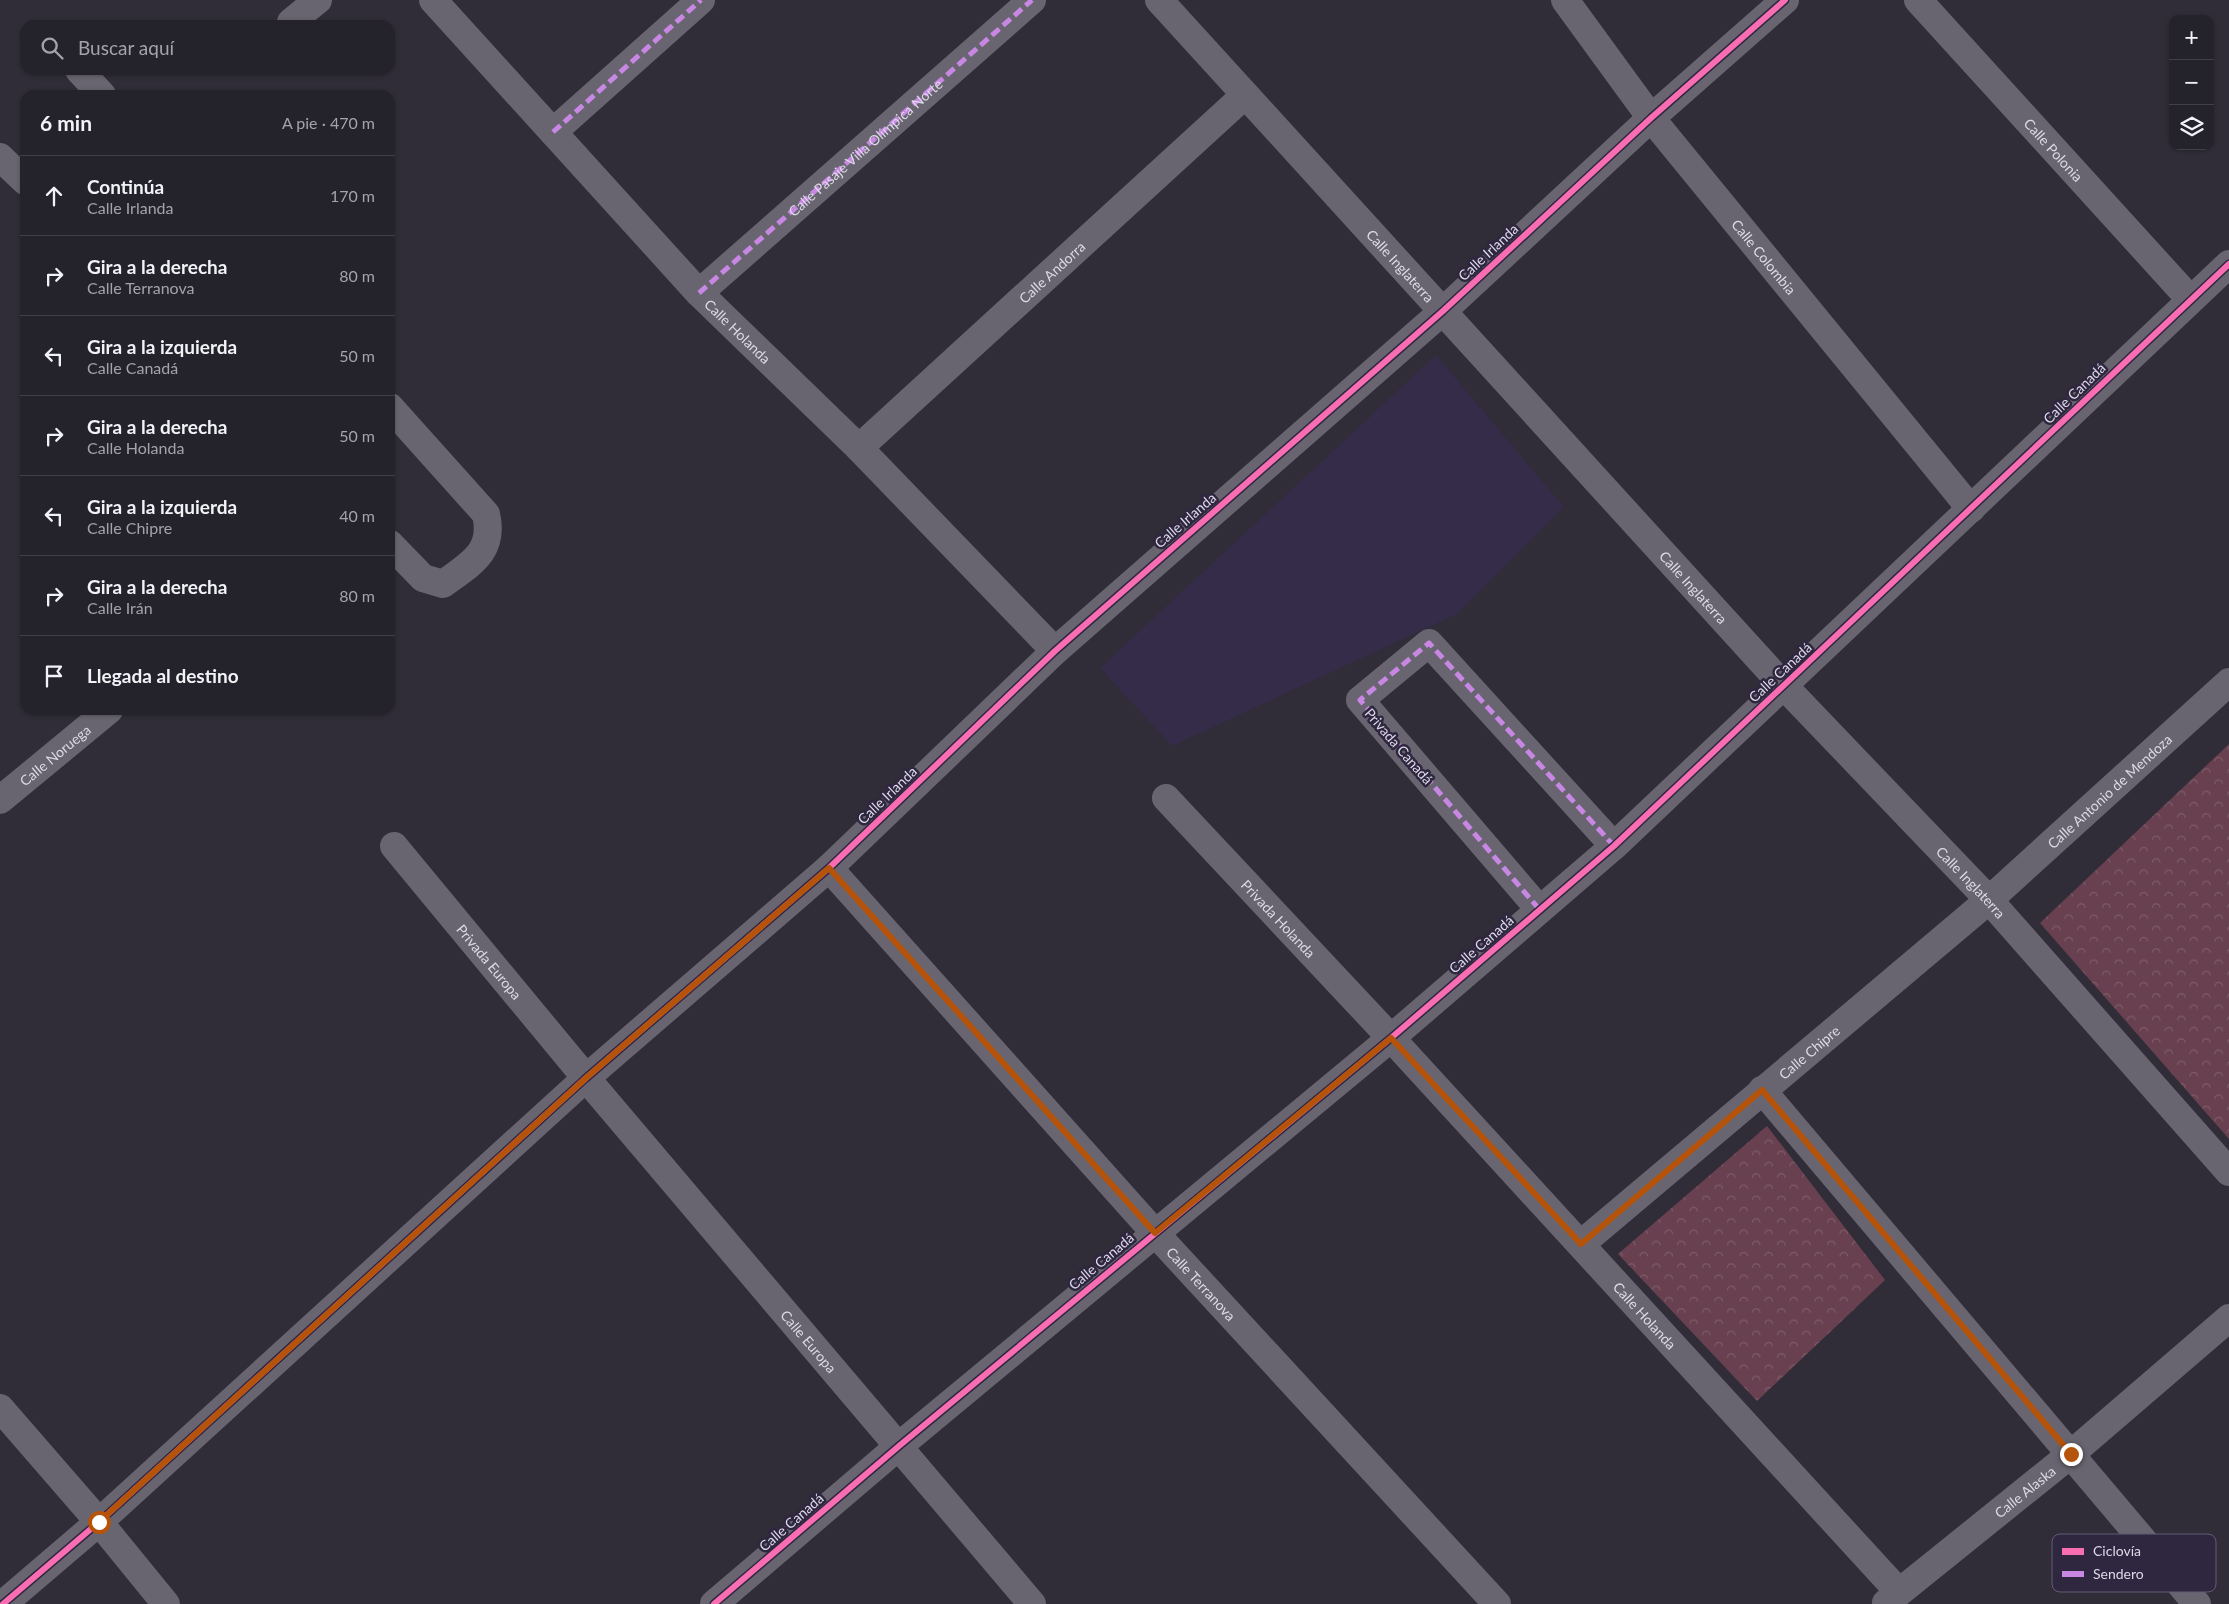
<!DOCTYPE html>
<html lang="es">
<meta charset="utf-8">
<style>
:root{--surface:#24222b;--page:#302f37;--text:#f1f3f6;--muted:#a3a4a9;--line:#413f47}
body{margin:0;font-family:Lato,sans-serif;background:var(--page);color:var(--text)}
.controls{position:absolute;right:15px;top:15px;display:grid;overflow:hidden;border-radius:10px;box-shadow:0 1px 4px #0004}
.controls button{width:45px;height:45px;display:grid;place-items:center;padding:0;border:0;border-bottom:1px solid var(--line);background:var(--surface);color:var(--text);font:25px sans-serif}
.stop{position:absolute;width:15px;height:15px;margin:-11px;border:4px solid #b45309;border-radius:50%;background:#fff}
.stop.end{background:#b45309;border-color:#fff;box-shadow:0 1px 5px #0008}
.list{margin:0;padding:0;list-style:none}
h2{display:flex;justify-content:space-between;align-items:center;height:65px;margin:0;padding:0 20px;font-size:21px}
h2 small{font-size:16px;font-weight:400;color:var(--muted)}
.list li{display:grid;grid-template-columns:32px 1fr auto;gap:15px;align-items:center;box-sizing:border-box;height:80px;padding:0 20px;border-top:1px solid var(--line)}
.list b{display:block;font-size:19px;white-space:nowrap}
.list p{margin:0;font-size:16px;white-space:nowrap;color:var(--muted)}
.list em{font-size:16px;font-style:normal;color:var(--muted)}
.icon{flex:none;width:28px;height:28px;fill:none;stroke:currentColor;stroke-width:2;stroke-linecap:round;stroke-linejoin:round}
.map{position:relative;flex:none;width:2229px;height:1604px;overflow:hidden}
.search{position:absolute;background:var(--surface);box-shadow:0 1px 4px #0004;left:20px;top:20px;width:375px;height:55px;display:flex;align-items:center;gap:12px;box-sizing:border-box;padding:0 18px;border-radius:15px;color:var(--muted);font-size:19px}
.panel{position:absolute;background:var(--surface);box-shadow:0 1px 4px #0004;left:20px;top:90px;width:375px;height:625px;border-radius:15px}
.map>svg:first-child{display:block}
.built{fill:#342c48}
.park{fill:url(#park-crowns)}
.lines{fill:none;stroke-linecap:round;stroke-linejoin:round}
.street{stroke:#686570;stroke-width:28}
.quiet{stroke:#c787e3;stroke-width:5;stroke-dasharray:10 5;stroke-linecap:butt}
.cycleway-casing{stroke:#2e273f;stroke-width:9}
.cycleway{stroke:#f96db3;stroke-width:6}
.route{stroke:#b45309;stroke-width:6}
.labels{text-anchor:middle;dominant-baseline:central;stroke-width:5;stroke-linejoin:round;paint-order:stroke}
.street-label{font-size:14px;fill:#ddd9e9;stroke:#2e273f}
.key{fill:#2e273f;stroke:#635c72;stroke-width:1}
.key-label{font-size:14px;fill:#ddd9e9}
</style>
<div class="map">
<svg width="2229" height="1604" viewBox="0 0 2229 1604">
<defs>
<pattern id="park-crowns" width="20" height="18" patternUnits="userSpaceOnUse" patternTransform="scale(1.25)"><rect width="20" height="18" fill="#69404f"/><path d="M2 6a3 3 0 1 1 6 0M12 15a3 3 0 1 1 6 0" fill="none" stroke="#7e5b68"/></pattern>
</defs>
<rect width="100%" height="100%" fill="#302d39"/>
<path class="built" d="M1436,355L1564,507L1457,614L1172,746L1100,668Z"/>
<path class="park" d="M2229,744V1139L2040,923Z
M1767,1126L1885,1280L1757,1401L1618,1254Z"/>
<g class="lines">
<g class="street">
<path id="s1" d="M433,0L699,293L859,448L1055,651"/>
<path id="s2" d="M1159,0L1784,686L1989,900L2229,1172"/>
<path id="s3" d="M1565,0L1651,118L1971,509"/>
<path id="s4" d="M1918,0L2190,299"/>
<path d="M291,22L318,0"/>
<path d="M79,70L102,95"/>
<path d="M553,132L701,0"/>
<path d="M0,157L25,181"/>
<path d="M699,293L1032,0"/>
<path d="M390,407L486,514C495,552 470,564 443,584L423,578L390,544"/>
<path id="s5" d="M859,448L1245,95"/>
<path id="s6" d="M1166,798L1391,1038L1899,1592"/>
<path id="s7" d="M0,800L109,710"/>
<path id="s8" d="M394,846L586,1078L1032,1604"/>
<path id="s9" d="M829,868L1155,1233L1497,1604"/>
<path d="M1539,909L1360,700L1429,643L1614,846"/>
<path d="M1762,1090L2197,1604"/>
<path id="s10" d="M1581,1244L1989,900L2229,682"/>
<path d="M0,1408L99,1522L166,1604"/>
<path id="s11" d="M1886,1603L2071,1454L2229,1318"/>
<path d="M3,1604L99,1522L586,1078L829,868L1055,651L1443,311L1651,118L1785,0"/>
<path d="M714,1604L899,1446L1391,1038L1614,846L2229,264"/>
</g>
<g class="quiet">
<path d="M553,132L701,0"/>
<path id="s12" d="M699,293L1032,0"/>
<path d="M1539,909L1360,700L1429,643L1614,846"/>
</g>
<g class="cycleway-casing">
<path id="cycleway" d="M3,1604L99,1522L586,1078L829,868L1055,651L1443,311L1651,118L1785,0
M714,1604L899,1446L1391,1038L1614,846L2229,264"/>
</g>
<use href="#cycleway" class="cycleway"/>
</g>
<g class="lines">
<path class="route" d="M99,1522L586,1078L829,868L1155,1233L1391,1038L1581,1244L1762,1090L2071,1454"/>
</g>
<g class="labels">
<g class="street-label">
<text stroke="none"><textPath href="#s12" startOffset="221">Calle Pasaje Villa Olímpica Norte</textPath></text>
<text stroke="none"><textPath href="#s4" startOffset="202">Calle Polonia</textPath></text>
<text transform="translate(1488 252) rotate(-43)">Calle Irlanda</text>
<text stroke="none"><textPath href="#s3" startOffset="325">Calle Colombia</textPath></text>
<text stroke="none"><textPath href="#s2" startOffset="359">Calle Inglaterra</textPath></text>
<text stroke="none"><textPath href="#s5" startOffset="261">Calle Andorra</textPath></text>
<text stroke="none"><textPath href="#s1" startOffset="450">Calle Holanda</textPath></text>
<text transform="translate(2074 393) rotate(-44)">Calle Canadá</text>
<text transform="translate(1185 520) rotate(-41)">Calle Irlanda</text>
<text stroke="none"><textPath href="#s2" startOffset="794">Calle Inglaterra</textPath></text>
<text transform="translate(1780 672) rotate(-43)">Calle Canadá</text>
<text transform="translate(1399 746) rotate(49)">Privada Canadá</text>
<text stroke="none"><textPath href="#s7" startOffset="71">Calle Noruega</textPath></text>
<text stroke="none"><textPath href="#s10" startOffset="696">Calle Antonio de Mendoza</textPath></text>
<text transform="translate(887 795) rotate(-44)">Calle Irlanda</text>
<text stroke="none"><textPath href="#s2" startOffset="1199">Calle Inglaterra</textPath></text>
<text stroke="none"><textPath href="#s6" startOffset="165">Privada Holanda</textPath></text>
<text transform="translate(1481 944) rotate(-41)">Calle Canadá</text>
<text stroke="none"><textPath href="#s8" startOffset="150">Privada Europa</textPath></text>
<text stroke="none"><textPath href="#s10" startOffset="298">Calle Chipre</textPath></text>
<text transform="translate(1101 1261) rotate(-40)">Calle Canadá</text>
<text stroke="none"><textPath href="#s9" startOffset="558">Calle Terranova</textPath></text>
<text stroke="none"><textPath href="#s6" startOffset="705">Calle Holanda</textPath></text>
<text stroke="none"><textPath href="#s8" startOffset="646">Calle Europa</textPath></text>
<text stroke="none"><textPath href="#s11" startOffset="178">Calle Alaska</textPath></text>
<text transform="translate(791 1522) rotate(-41)">Calle Canadá</text>
</g>
</g>
<rect x="2052" y="1534" width="164" height="58" rx="8" class="key"/>
<rect x="2062" y="1548" width="22" height="7" fill="#f96db3"/>
<rect x="2062" y="1571" width="22" height="6" fill="#c787e3"/>
<g class="key-label">
<text x="2093" y="1556">Ciclovía</text>
<text x="2093" y="1579">Sendero</text>
</g>
</svg>
<div class="controls">
<button>+</button>
<button>−</button>
<button><svg class="icon" aria-label="layers" viewBox="0 0 24 24"><path d="M12 4l9 5-9 5-9-5zM3 14l9 5 9-5"/></svg></button>
</div>
<div class="stop" style="left:99px;top:1522px"></div>
<div class="stop end" style="left:2071px;top:1454px"></div>
<div class="search"><svg class="icon" aria-label="search" viewBox="0 0 24 24"><circle cx="10" cy="10" r="6"/><path d="M15 15l6 6"/></svg>Buscar aquí</div>
<section class="panel">
<h2>6 min<small>A pie · 470 m</small></h2>
<ul class="list">
<li><svg class="icon" aria-label="ahead" viewBox="0 0 24 24"><path d="M12 20V5M6 11l6-6 6 6"/></svg><div><b>Continúa</b><p>Calle Irlanda</p></div><em>170 m</em></li>
<li><svg class="icon" aria-label="right" viewBox="0 0 24 24"><path d="M7 20v-9h11M14 6l5 5-5 5"/></svg><div><b>Gira a la derecha</b><p>Calle Terranova</p></div><em>80 m</em></li>
<li><svg class="icon" aria-label="left" viewBox="0 0 24 24"><path d="M17 20v-9H6M10 6l-5 5 5 5"/></svg><div><b>Gira a la izquierda</b><p>Calle Canadá</p></div><em>50 m</em></li>
<li><svg class="icon" aria-label="right" viewBox="0 0 24 24"><path d="M7 20v-9h11M14 6l5 5-5 5"/></svg><div><b>Gira a la derecha</b><p>Calle Holanda</p></div><em>50 m</em></li>
<li><svg class="icon" aria-label="left" viewBox="0 0 24 24"><path d="M17 20v-9H6M10 6l-5 5 5 5"/></svg><div><b>Gira a la izquierda</b><p>Calle Chipre</p></div><em>40 m</em></li>
<li><svg class="icon" aria-label="right" viewBox="0 0 24 24"><path d="M7 20v-9h11M14 6l5 5-5 5"/></svg><div><b>Gira a la derecha</b><p>Calle Irán</p></div><em>80 m</em></li>
<li><svg class="icon" aria-label="arrive" viewBox="0 0 24 24"><path d="M6 21V4h12l-3 4 3 4H6"/></svg><div><b>Llegada al destino</b></div></li>
</ul>
</section>
</div>
